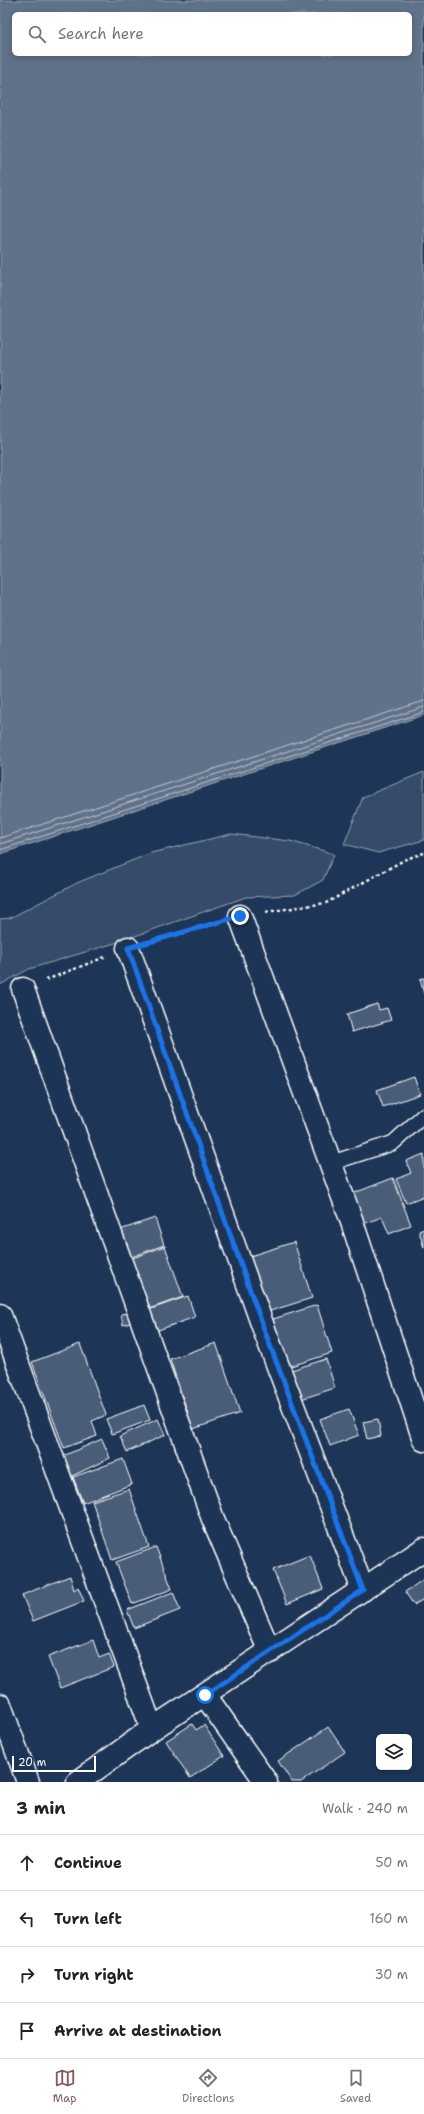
<!DOCTYPE html>
<meta charset="utf-8">
<style>
:root{--surface:#fff;--page:#f2f2f2;--text:#222;--muted:#767676;--line:#e0e0e0;--accent:#85585c}
body{margin:0;font-family:"Shantell Sans",sans-serif;background:var(--page);color:var(--text)}
.controls{position:absolute;right:12px;bottom:12px;display:grid;overflow:hidden;border-radius:6px;box-shadow:0 2px 6px #0003}
.controls button{width:36px;height:36px;display:grid;place-items:center;padding:0;border:0;border-bottom:1px solid var(--line);background:var(--surface);color:var(--text);font:20px sans-serif}
.scale{position:absolute;left:12px;bottom:10px;width:84px;box-sizing:border-box;padding-left:4px;border:2px solid #fff;border-top:0;font-size:11px;line-height:14px;white-space:nowrap;color:#fff;-webkit-text-stroke:3px #1d3557;paint-order:stroke}
.stop{position:absolute;width:12px;height:12px;margin:-9px;border:3px solid #1a73e8;border-radius:50%;background:#fff}
.stop.end{background:#1a73e8;border-color:#fff;box-shadow:0 1px 4px #0008}
.list{margin:0;padding:0;list-style:none}
h2{display:flex;justify-content:space-between;align-items:center;height:52px;margin:0;padding:0 16px;font-size:17px}
h2 small{font-size:13px;font-weight:400;color:var(--muted)}
.list li{display:grid;grid-template-columns:26px 1fr auto;gap:12px;align-items:center;box-sizing:border-box;height:56px;padding:0 16px;border-top:1px solid var(--line)}
.list b{display:block;font-size:15px;white-space:nowrap}
.list em{font-size:13px;font-style:normal;color:var(--muted)}
.icon{flex:none;width:22px;height:22px;fill:none;stroke:currentColor;stroke-width:2;stroke-linecap:round;stroke-linejoin:round}
.map{position:relative;flex:none;width:424px;height:1782px;overflow:hidden}
.search{position:absolute;background:var(--surface);box-shadow:0 2px 6px #0003;left:12px;right:12px;top:12px;height:44px;display:flex;align-items:center;gap:10px;box-sizing:border-box;padding:0 14px;border-radius:6px;color:var(--muted);font-size:15px}
.sheet{height:276px;background:var(--surface)}
nav{display:flex;justify-content:space-around;align-items:center;box-sizing:border-box;height:56px;border-top:1px solid var(--line);background:var(--surface);font-size:11px;color:var(--muted)}
nav a{display:grid;justify-items:center;gap:2px}
nav .on{color:var(--accent)}
.map>svg:first-child{display:block}
.green{fill:#364b69;stroke:#9aa5b4}
.water{fill:#617289;stroke:#a0aab8;fill-rule:evenodd}
.lines{fill:none;stroke-linecap:round;stroke-linejoin:round}
.shore{stroke:#c0c7d0;stroke-width:1}
.building{fill:#4a5d79;stroke:#fff}
.service-casing{stroke:#fff;stroke-width:17}
.minor-casing{stroke:#fff;stroke-width:25}
.path{stroke:#fff;stroke-width:2.5;stroke-dasharray:3 3;stroke-linecap:butt}
.service{stroke:#1d3557;stroke-width:14}
.minor{stroke:#1d3557;stroke-width:22}
.route{stroke:#1a73e8;stroke-width:5}
</style>
<div class="map">
<svg width="424" height="1782" viewBox="0 0 424 1782">
<rect width="100%" height="100%" fill="#1d3557"/>
<filter id="ink" filterUnits="userSpaceOnUse"><feTurbulence type="fractalNoise" baseFrequency=".025" numOctaves="2"/><feDisplacementMap in="SourceGraphic" scale="8" xChannelSelector="R" yChannelSelector="G"/><feConvolveMatrix kernelMatrix="1 2 1 2 8 2 1 2 1" color-interpolation-filters="sRGB"/></filter>
<g filter="url(#ink)">
<path class="green" d="M424,772V840L378,853L344,844L363,797Z
M231,834L290,841L334,854L323,880L295,895L246,897L115,943L29,969L0,985V919L10,918L79,882L151,853Z"/>
<path class="water" d="M0,0H424V715L0,854ZM14,14H410V54H14Z"/>
<g class="lines">
<path class="shore" d="M0,838L424,701
M0,844L424,707
M0,850L424,712"/>
</g>
<path class="building" d="M424,978V994L420,979Z
M377,1004L379,1010L387,1008L391,1020L352,1032L347,1014Z
M414,1077L420,1094L383,1107L377,1090Z
M424,1154V1196L406,1203L396,1179L411,1173L406,1161Z
M393,1178L411,1225L389,1234L382,1217L360,1225L349,1195Z
M155,1218L164,1245L126,1259L117,1231Z
M424,1229V1248L419,1231Z
M294,1242L312,1298L267,1312L250,1256Z
M165,1246L183,1297L140,1312L122,1262Z
M188,1296L195,1317L147,1334L140,1313Z
M317,1305L332,1353L285,1368L270,1320Z
M131,1312L134,1322L123,1325L121,1314Z
M216,1343L240,1413L193,1429L170,1359Z
M80,1344L106,1415L92,1421L97,1436L64,1448L32,1362Z
M326,1359L335,1388L295,1401L285,1372Z
M144,1405L150,1420L112,1434L106,1419Z
M349,1409L359,1435L330,1446L320,1419Z
M158,1419L165,1435L127,1452L120,1436Z
M378,1419L381,1436L367,1439L363,1422Z
M102,1439L110,1458L72,1476L63,1456Z
M123,1459L132,1484L83,1503L73,1477Z
M129,1489L149,1547L112,1560L92,1501Z
M156,1547L172,1589L132,1604L116,1562Z
M310,1555L323,1589L287,1604L273,1570Z
M70,1576L74,1590L78,1587L84,1601L33,1621L22,1595Z
M424,1579V1603L422,1600L414,1605L405,1592Z
M173,1592L180,1610L134,1628L127,1610Z
M93,1640L99,1658L109,1654L114,1667L60,1688L48,1657Z
M192,1724L196,1730L204,1725L224,1756L190,1778L166,1741Z
M328,1727L345,1752L301,1782H292L278,1761Z"/>
<g class="lines">
<g class="service-casing">
<path id="service" d="M331,1163L393,1143L424,1115"/>
</g>
<g class="minor-casing">
<path id="minor" d="M240,916L351,1219L424,1440
M128,948L265,1332L363,1590
M23,989L213,1519L270,1652
M0,1315L152,1729
M205,1695L266,1782
M0,1705L28,1782
M78,1782L152,1729L424,1549"/>
</g>
<path class="path" d="M266,912L326,903L406,859L424,853
M153,941L216,923
M46,980L105,957"/>
<use href="#service" class="service"/>
<use href="#minor" class="minor"/>
</g>
</g>
<g class="lines" filter="url(#ink)">
<path class="route" d="M205,1695L363,1590L265,1332L128,948L240,916"/>
</g>
</svg>
<div class="controls">
<button><svg class="icon" aria-label="layers" viewBox="0 0 24 24"><path d="M12 4l9 5-9 5-9-5zM3 14l9 5 9-5"/></svg></button>
</div>
<div class="scale">20 m</div>
<div class="stop" style="left:205px;top:1695px"></div>
<div class="stop end" style="left:240px;top:916px"></div>
<div class="search"><svg class="icon" aria-label="search" viewBox="0 0 24 24"><circle cx="10" cy="10" r="6"/><path d="M15 15l6 6"/></svg>Search here</div>
</div>
<section class="sheet">
<h2>3 min<small>Walk · 240 m</small></h2>
<ul class="list">
<li><svg class="icon" aria-label="ahead" viewBox="0 0 24 24"><path d="M12 20V5M6 11l6-6 6 6"/></svg><div><b>Continue</b></div><em>50 m</em></li>
<li><svg class="icon" aria-label="left" viewBox="0 0 24 24"><path d="M17 20v-9H6M10 6l-5 5 5 5"/></svg><div><b>Turn left</b></div><em>160 m</em></li>
<li><svg class="icon" aria-label="right" viewBox="0 0 24 24"><path d="M7 20v-9h11M14 6l5 5-5 5"/></svg><div><b>Turn right</b></div><em>30 m</em></li>
<li><svg class="icon" aria-label="arrive" viewBox="0 0 24 24"><path d="M6 21V4h12l-3 4 3 4H6"/></svg><div><b>Arrive at destination</b></div></li>
</ul>
</section>
<nav>
<a class="on"><svg class="icon" aria-label="map" viewBox="0 0 24 24"><path d="M3 6l6-2 6 2 6-2v14l-6 2-6-2-6 2zM9 4v14M15 6v14"/></svg>Map</a>
<a><svg class="icon" aria-label="directions" viewBox="0 0 24 24"><path d="M12 3l9 9-9 9-9-9zM9 14v-3h6M13 9l2 2-2 2"/></svg>Directions</a>
<a><svg class="icon" aria-label="saved" viewBox="0 0 24 24"><path d="M7 4h10v16l-5-4-5 4z"/></svg>Saved</a>
</nav>
